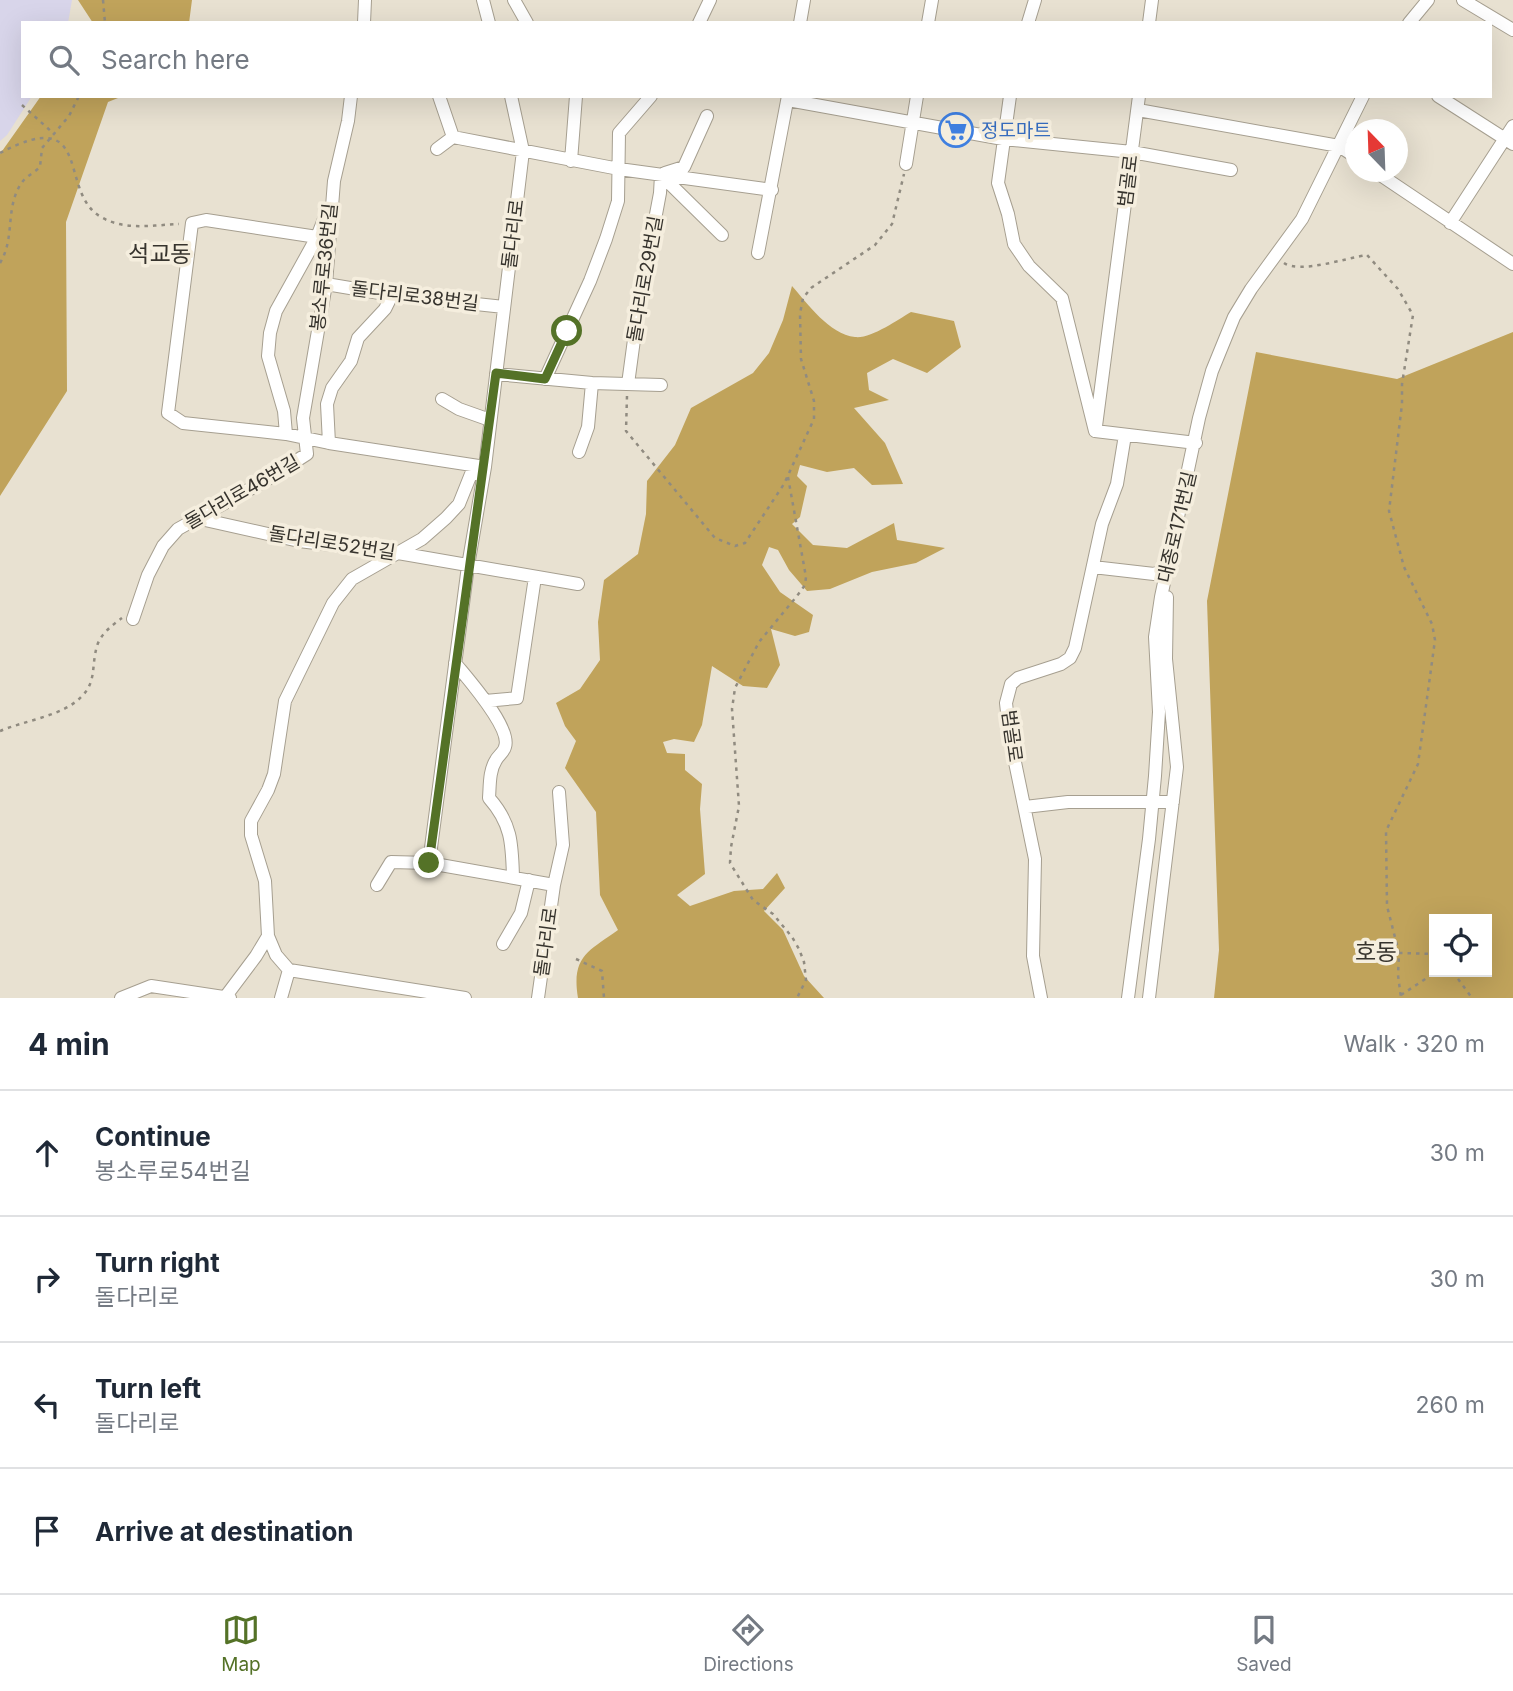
<!DOCTYPE html>
<meta charset="utf-8">
<style>
:root{--surface:#fff;--page:#f6f6f7;--text:#1f2937;--muted:#747a83;--line:#e0e1e3;--accent:#547227}
body{margin:0;font-family:Inter,"Noto Sans KR",sans-serif;background:var(--page);color:var(--text)}
.controls{position:absolute;right:21px;bottom:21px;display:grid;overflow:hidden;border-radius:0px;box-shadow:0 7px 28px #0002}
.controls button{width:63px;height:63px;display:grid;place-items:center;padding:0;border:0;border-bottom:2px solid var(--line);background:var(--surface);color:var(--text);font:35px sans-serif}
.compass{position:absolute;left:1345px;top:119px;width:63px;height:63px;border-radius:50%;background:var(--surface);box-shadow:0 7px 28px #0002;rotate:337deg}
.stop{position:absolute;width:21px;height:21px;margin:-16px;border:5px solid #547227;border-radius:50%;background:#fff}
.stop.end{background:#547227;border-color:#fff;box-shadow:0 2px 7px #0008}
.list{margin:0;padding:0;list-style:none}
h2{display:flex;justify-content:space-between;align-items:center;height:91px;margin:0;padding:0 28px;font-size:30px}
h2 small{font-size:23px;font-weight:400;color:var(--muted)}
.list li{display:grid;grid-template-columns:46px 1fr auto;gap:21px;align-items:center;box-sizing:border-box;height:126px;padding:0 28px;border-top:2px solid var(--line)}
.list b{display:block;font-size:26px;white-space:nowrap}
.list p{margin:0;font-size:23px;white-space:nowrap;color:var(--muted)}
.list em{font-size:23px;font-style:normal;color:var(--muted)}
.icon{flex:none;width:38px;height:38px;fill:none;stroke:currentColor;stroke-width:2;stroke-linecap:round;stroke-linejoin:round}
.map{position:relative;flex:none;width:1513px;height:998px;overflow:hidden}
.search{position:absolute;background:var(--surface);box-shadow:0 7px 28px #0002;left:21px;right:21px;top:21px;height:77px;display:flex;align-items:center;gap:18px;box-sizing:border-box;padding:0 24px;border-radius:0px;color:var(--muted);font-size:26px}
.sheet{height:595px;background:var(--surface)}
nav{display:flex;justify-content:space-around;align-items:center;box-sizing:border-box;height:98px;border-top:2px solid var(--line);background:var(--surface);font-size:19px;color:var(--muted)}
nav a{display:grid;justify-items:center;gap:4px}
nav .on{color:var(--accent)}
.map>svg:first-child{display:block}
.education{fill:#d8d5ea}
.forest{fill:#c0a35b;fill-rule:evenodd}
.lines{fill:none;stroke-linecap:round;stroke-linejoin:round}
.minor-casing{stroke:#a69f90;stroke-width:14}
.path{stroke:#908b80;stroke-width:2.5;stroke-dasharray:3.5 5;stroke-linecap:butt}
.minor{stroke:#fff;stroke-width:12}
.route{stroke:#547227;stroke-width:9}
.labels{text-anchor:middle;dominant-baseline:central;stroke-width:7;stroke-linejoin:round;paint-order:stroke}
.shop-label{font-size:19px;fill:#366cbe;stroke:#f5eede;text-anchor:start}
.street-label{font-size:19px;fill:#36332d;stroke:#f5eede}
.quarter-label{font-size:23px;fill:#36332d;stroke:#f5eede}
</style>
<div class="map">
<svg width="1513" height="998" viewBox="0 0 1513 998">
<rect width="100%" height="100%" fill="#e8e1d1"/>
<path class="education" d="M0,0H72L68,23H23V96H32L7,135L0,141Z"/>
<path class="forest" d="M78,0H192L189,23H93Z
M41,96H123L108,102L66,222L67,391L0,496V154Z
M792,286C808,304 829,334 855,337C871,339 897,320 911,312L954,321L961,347L927,373L893,359L867,373L869,390L889,400L854,408L885,443L903,484L872,485L854,468L827,472L800,465L797,476L807,486L800,517L792,524L813,545L847,548L894,523L897,540L945,548L916,563L872,572L830,589L807,591L789,570L778,550L769,547L762,565L780,592L813,615L809,632L795,636L771,629L780,665L767,688L743,686L712,666L702,725L694,742L674,739L663,742L667,753L685,754V770L702,784L700,809L705,874L677,895L690,906L734,891L763,889L777,873L785,888L764,911L783,930L804,976L824,998H578C571,956 589,951 618,930L600,895L596,812L565,768L576,741L565,726L556,703L580,689L600,660L598,622L604,580L638,554L646,514L647,481L675,445L691,408L753,373L769,353L783,320Z
M1513,332V998H1214L1219,950L1207,601L1256,352L1397,379ZM1434,919H1487V972H1434Z"/>
<g class="lines">
<g class="minor-casing">
<path id="minor" d="M483,0L489,23
M514,0L527,23
M1463,0L1513,30
M364,23L365,0
M699,23L710,0
M800,23L804,0
M928,23L932,0
M1028,23L1035,0
M1149,23L1152,0
M1409,23L1428,0
M439,96L453,137L619,169L772,190
M1010,96L998,183L1008,214L1014,244L1029,266L1062,298L1095,431
M1438,96L1513,144
M788,100L1003,139L1132,152L1231,170
M1138,110L1339,146L1356,157
M437,149L453,137
M571,161L576,96
M906,164L917,96
M1376,172L1513,264
M665,173L684,167L707,116
M661,175L722,235
M1450,223L1513,126
M317,237L206,220L192,223L168,413L183,423L286,434L329,443L485,467
M758,253L788,96
M326,284L392,295L504,307
M496,374L592,383L661,385
M545,379L590,281L606,239L618,201L619,133L651,96
M628,384L638,310L660,193L661,175
M442,399L459,409L490,420
M1096,426L1139,96
M1095,431L1196,443
M286,434L284,411L268,356L270,333L276,311L317,237L328,209
M329,443L327,404L332,388L351,361L358,338L385,309L392,295
M579,452L588,427L592,383
M196,518L299,541L398,553L578,584
M1093,567L1154,574L1168,569
M133,619L148,575L163,546L178,529L268,479L307,454L303,418L326,284L334,181L348,121L351,96
M455,663C467,678 512,728 505,747C504,752 498,756 496,760C489,771 490,785 489,798C512,824 512,844 513,877
M485,701L517,698L535,577
M1025,807L1068,802H1173
M429,863L468,566L485,467L523,151L511,96
M377,885L391,862L429,863L554,885
M503,944L521,913L529,880
M289,970L276,955L268,936L265,881L251,835V821L268,790L274,774L285,701L333,603L352,579L422,539L446,518L459,504L471,474L484,472
M289,970L465,998
M226,996L256,956L268,936
M121,998L151,986L230,998
M281,998L289,970
M538,998L554,885L563,845L559,792
M1041,998L1033,956L1035,859L1010,738L1006,703L1011,684L1018,678L1061,664L1070,658L1075,648L1102,524L1117,484L1125,435
M1128,998L1149,839L1155,776L1159,712L1155,637L1161,597L1199,418L1212,371L1234,317L1251,289L1302,219L1363,96
M1149,998L1177,767L1166,659L1167,597"/>
</g>
<path class="path" d="M103,0L105,23
M22,105L53,133
M0,153C95,103 57,192 101,217C125,231 153,225 179,224
M0,263C16,237 4,206 23,181C27,176 35,172 40,167L42,148L69,116L79,96
M1284,263C1300,274 1346,258 1367,255L1398,289L1413,315L1402,384V404L1389,511L1404,567L1432,624L1435,640L1418,764L1386,831L1387,906L1399,953L1398,975L1401,998
M627,396L626,431L715,538L735,546L745,543L784,484L814,419V401L801,359L800,314L803,298L811,288L875,245L892,224L904,174
M788,477L806,577L805,585L797,596L759,642L735,688L732,709L739,806L731,847L730,863L753,900L773,914L792,937L799,949L804,962L806,980L797,998
M0,731C23,721 63,716 81,697C97,682 91,666 97,646C100,635 112,625 122,618
M1399,953L1434,954
M576,959L602,971L604,998
M1453,972L1472,998
M1401,995L1436,972"/>
<use href="#minor" class="minor"/>
</g>
<g class="lines">
<path class="route" d="M429,863C450,700 475,537 496,373L545,379L567,331"/>
</g>
<defs>
<g id="supermarket-ring" transform="scale(1.75)"><circle r="9.5" fill="#f5eede" stroke="#3f7fe0" stroke-width="1.5"/><path d="M-6-5.5h2.5l.6 2H6L4.5 2H-2.5L-4.4-4H-6ZM-1.5 3.2a1.3 1.3 0 1 0 .1 0ZM3 3.2a1.3 1.3 0 1 0 .1 0Z" fill="#3f7fe0"/></g>
</defs>
<g fill-rule="evenodd">
<use href="#supermarket-ring" x="956" y="130"/>
</g>
<g class="labels">
<g class="shop-label">
<text x="981" y="130">정도마트</text>
</g>
<g class="street-label">
<text transform="translate(1128 181) rotate(-83)">범골로</text>
<text transform="translate(513 234) rotate(-83)">돌다리로</text>
<text transform="translate(324 267) rotate(-84)">봉소루로36번길</text>
<text transform="translate(645 279) rotate(-80)">돌다리로29번길</text>
<text transform="translate(415 296) rotate(7)">돌다리로38번길</text>
<text transform="translate(242 492) rotate(-30)">돌다리로46번길</text>
<text transform="translate(1177 527) rotate(-77)">대종로171번길</text>
<text transform="translate(332 543) rotate(9)">돌다리로52번길</text>
<text transform="translate(1012 736) rotate(82)">범골로</text>
<text transform="translate(546 942) rotate(-82)">돌다리로</text>
</g>
<g class="quarter-label">
<text x="160" y="254">석교동</text>
<text x="1376" y="952">호동</text>
</g>
</g>
</svg>
<div class="controls">
<button><svg class="icon" aria-label="locate" viewBox="0 0 24 24"><circle cx="12" cy="12" r="6"/><path d="M12 2v4M12 18v4M2 12h4M18 12h4"/></svg></button>
</div>
<svg class="compass" viewBox="-18 -18 36 36"><path d="M0-13l5 13h-10z" fill="#e53935"/><path d="M0 13l5-13h-10z" fill="#747a83"/></svg>
<div class="stop" style="left:567px;top:331px"></div>
<div class="stop end" style="left:429px;top:863px"></div>
<div class="search"><svg class="icon" aria-label="search" viewBox="0 0 24 24"><circle cx="10" cy="10" r="6"/><path d="M15 15l6 6"/></svg>Search here</div>
</div>
<section class="sheet">
<h2>4 min<small>Walk · 320 m</small></h2>
<ul class="list">
<li><svg class="icon" aria-label="ahead" viewBox="0 0 24 24"><path d="M12 20V5M6 11l6-6 6 6"/></svg><div><b>Continue</b><p>봉소루로54번길</p></div><em>30 m</em></li>
<li><svg class="icon" aria-label="right" viewBox="0 0 24 24"><path d="M7 20v-9h11M14 6l5 5-5 5"/></svg><div><b>Turn right</b><p>돌다리로</p></div><em>30 m</em></li>
<li><svg class="icon" aria-label="left" viewBox="0 0 24 24"><path d="M17 20v-9H6M10 6l-5 5 5 5"/></svg><div><b>Turn left</b><p>돌다리로</p></div><em>260 m</em></li>
<li><svg class="icon" aria-label="arrive" viewBox="0 0 24 24"><path d="M6 21V4h12l-3 4 3 4H6"/></svg><div><b>Arrive at destination</b></div></li>
</ul>
</section>
<nav>
<a class="on"><svg class="icon" aria-label="map" viewBox="0 0 24 24"><path d="M3 6l6-2 6 2 6-2v14l-6 2-6-2-6 2zM9 4v14M15 6v14"/></svg>Map</a>
<a><svg class="icon" aria-label="directions" viewBox="0 0 24 24"><path d="M12 3l9 9-9 9-9-9zM9 14v-3h6M13 9l2 2-2 2"/></svg>Directions</a>
<a><svg class="icon" aria-label="saved" viewBox="0 0 24 24"><path d="M7 4h10v16l-5-4-5 4z"/></svg>Saved</a>
</nav>
